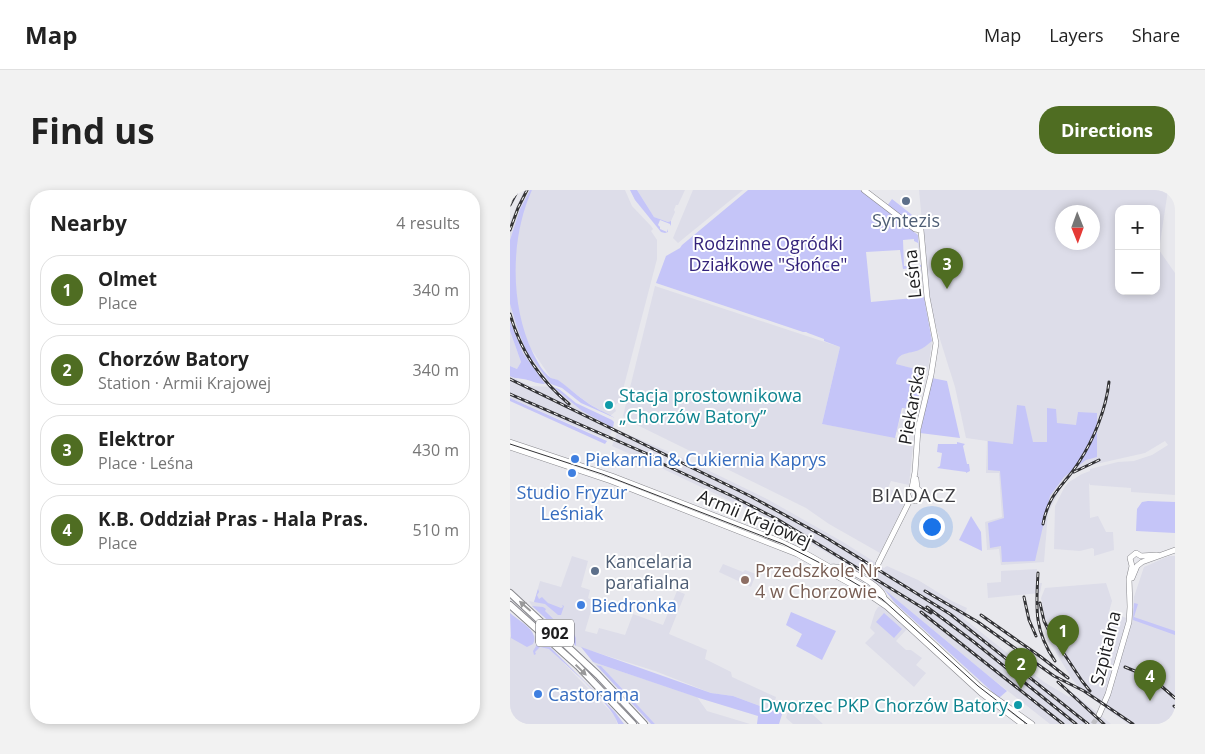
<!DOCTYPE html>
<meta charset="utf-8">
<style>
:root{--surface:#fff;--page:#f2f2f2;--text:#222;--muted:#767676;--line:#e0e0e0;--accent:#4f6d22}
body{margin:0;font-family:"Open Sans",sans-serif;background:var(--page);color:var(--text)}
.controls{position:absolute;right:15px;top:15px;display:grid;overflow:hidden;border-radius:10px;box-shadow:0 2px 8px #0003}
.controls button{width:45px;height:45px;display:grid;place-items:center;padding:0;border:0;border-bottom:1px solid var(--line);background:var(--surface);color:var(--text);font:25px sans-serif}
.compass{position:absolute;left:545px;top:15px;width:45px;height:45px;border-radius:50%;background:var(--surface);box-shadow:0 2px 8px #0003;rotate:179deg}
.you{position:absolute;left:421px;top:336px;width:18px;height:18px;margin:-12px;border:4px solid #fff;border-radius:50%;background:#1a73e8;box-shadow:0 0 0 8px #1a73e833}
.badge{display:grid;place-items:center;width:32px;height:32px;border-radius:50%;background:var(--accent);color:#fff;font-size:16px;font-weight:700}
.pin{position:absolute;translate:-50% -41px;filter:drop-shadow(0 1px 2px #0008)}
.pin::after{content:'';position:absolute;top:26px;width:18px;height:15px;background:inherit;clip-path:polygon(0 0,100% 0,50% 100%)}
.list{margin:0;padding:0;list-style:none}
h2{display:flex;justify-content:space-between;align-items:center;height:65px;margin:0;padding:0 20px;font-size:21px}
h2 small{font-size:16px;font-weight:400;color:var(--muted)}
.list li{display:grid;grid-template-columns:32px 1fr auto;gap:15px;align-items:center;box-sizing:border-box;height:70px;margin:0 10px 10px;padding:0 10px;border:1px solid var(--line);border-radius:20px}
.list b{display:block;font-size:19px;white-space:nowrap}
.list p{margin:0;font-size:16px;white-space:nowrap;color:var(--muted)}
.list em{font-size:16px;font-style:normal;color:var(--muted)}
.map{position:relative;flex:none;width:665px;height:534px;overflow:hidden;border-radius:20px}
header{display:flex;align-items:center;gap:30px;box-sizing:border-box;height:70px;padding:0 25px;background:var(--surface);border-bottom:1px solid var(--line)}
header strong{font-size:24px}
nav{display:flex;gap:28px;margin-inline-start:auto;font-size:18px}
.intro{display:flex;align-items:center;justify-content:space-between;box-sizing:border-box;height:120px;padding:0 30px}
h1{margin:0;font-size:35px}
.button{padding:12px 22px;border-radius:20px;background:var(--accent);color:#fff;font-size:18px;font-weight:700}
main{display:flex;gap:30px;padding:0 30px}
aside{flex:1;background:var(--surface);border-radius:20px;box-shadow:0 2px 8px #0003}
.map>svg:first-child{display:block}
.built{fill:#dddde9;fill-rule:evenodd}
.green{fill:#c5c5f8}
.lines{fill:none;stroke-linecap:round;stroke-linejoin:round}
.minor-tunnel{stroke:#bfbfc4;stroke-width:5;stroke-dasharray:5 2.5;stroke-linecap:butt}
.minor-casing{stroke:#88888d;stroke-width:6}
.major-casing{stroke:#88888d;stroke-width:8}
.minor{stroke:#fff;stroke-width:5}
.major{stroke:#fff;stroke-width:6}
.tram{stroke:#333336;stroke-width:1}
.rail-casing{stroke:#333336;stroke-width:3}
.rail{stroke:#fff;stroke-width:1;stroke-dasharray:4;stroke-linecap:butt}
.oneway{fill:#99999a}
.service-dot{fill:#5c6f8a;stroke:#fff;stroke-width:2}
.culture-dot{fill:#0f9aa8;stroke:#fff;stroke-width:2}
.shop-dot{fill:#3f7fe0;stroke:#fff;stroke-width:2}
.education-dot{fill:#8d6e63;stroke:#fff;stroke-width:2}
.labels{text-anchor:middle;dominant-baseline:central;stroke-width:4;stroke-linejoin:round;paint-order:stroke}
.shield{fill:#fff;stroke:#616162;stroke-width:1}
.shield-label{font-size:16px;font-weight:bold;fill:#1d1d1f}
.service-label{font-size:18px;fill:#4e5e75;stroke:#fff}
.park-label{font-size:18px;fill:#34237b;stroke:#fff}
.street-label{font-size:18px;fill:#1d1d1f;stroke:#fff}
.culture-label{font-size:18px;fill:#0d838f;stroke:#fff;text-anchor:start}
.shop-label{font-size:18px;fill:#366cbe;stroke:#fff;text-anchor:start}
.education-label{font-size:18px;fill:#785e54;stroke:#fff;text-anchor:start}
.neighbourhood-label{font-size:19px;letter-spacing:1px;fill:#3e3e42;stroke:#fff}
</style>
<header>
<strong>Map</strong>
<nav><a>Map</a><a>Layers</a><a>Share</a></nav>
</header>
<div class="intro"><h1>Find us</h1><a class="button">Directions</a></div>
<main>
<aside>
<h2>Nearby<small>4 results</small></h2>
<ul class="list">
<li><span class="badge">1</span><div><b>Olmet</b><p>Place</p></div><em>340 m</em></li>
<li><span class="badge">2</span><div><b>Chorzów Batory</b><p>Station · Armii Krajowej</p></div><em>340 m</em></li>
<li><span class="badge">3</span><div><b>Elektror</b><p>Place · Leśna</p></div><em>430 m</em></li>
<li><span class="badge">4</span><div><b>K.B. Oddział Pras - Hala Pras.</b><p>Place</p></div><em>510 m</em></li>
</ul>
</aside>
<div class="map">
<svg width="665" height="534" viewBox="0 0 665 534">
<rect width="100%" height="100%" fill="#e8e8ed"/>
<path class="built" d="M14,0H20L10,19L0,50V32Z
M22,0H115L122,16L141,36L143,39L141,41L147,50V69L110,211L104,216L106,221L100,226L78,213L47,190L41,188L17,153L8,133L2,106L0,67L4,44L12,18Z
M127,0H175L168,15H166L164,20L165,22L161,31L158,32L144,27Z
M183,0H233L168,53L163,48Z
M409,0H658L649,60L665,83V305L621,302V298L580,295L579,293L580,328L588,326L596,342H603L604,360L584,366V359L582,358L570,361L544,359L545,316L554,298L559,292L572,284L580,281V279L608,272L624,271L642,265L658,255L655,251L635,263L577,276L561,285L552,296L538,323L534,372L491,375L489,359L477,360L475,332L492,327L489,283H476L477,251L456,248L445,197L422,124L419,106ZM609,19H646V101H609ZM552,22H582V52H552Z
M145,96L330,157L312,234L401,250L403,255L399,295L381,291L378,298L394,306L396,311L370,363L319,334L296,318L117,230L113,226Z
M0,114L16,161L41,194H35L13,163L0,131Z
M0,141L11,172L7,179L0,176Z
M422,151L418,180L414,182L386,174L387,169L393,164L411,159Z
M0,186L20,196L43,197L72,221L103,238L98,250L0,208Z
M394,217L409,220L402,245L386,242Z
M108,240L173,268L257,309L333,352L374,378L377,376L408,390L442,411L457,418L453,428L534,492L559,507L563,503L601,534H540L480,487L374,399L353,383L252,326L147,276L102,256Z
M62,366L78,371L71,397L80,400L78,408L84,411L75,441L87,444L89,438L115,445L123,424L153,435L167,401L175,404L159,444L197,460L195,469L221,482L222,487L266,507L265,511L258,519L223,506L201,503L145,481L66,456L22,416L19,411L24,412L30,391L51,397Z
M659,366H665V534H618L574,503L562,489L539,451L531,408L535,398L596,393L602,411L599,422L622,430L624,407L634,377Z
M213,374L233,382L235,380L246,384L241,397L209,382Z
M527,379L526,393H532L530,403L478,408L477,393L491,392V381Z
M372,416L397,439L386,451L396,460H401L412,468L406,475L416,483L404,497L355,453L365,443L360,438L365,422L368,417Z
M24,445L39,458L106,527L107,534H10L0,524V446L1,448Z
M83,472L187,507L197,521L240,534H145L91,476L86,475Z
M288,511L313,534H283L276,528L277,524Z"/>
<path class="green" d="M20,0H22C0,48 0,116 23,163C27,171 33,183 41,188C43,189 46,189 48,190C57,196 66,205 75,211C84,218 95,222 105,228L71,213L52,198L41,194L16,161L7,137L0,114V50L10,19Z
M120,0H127L144,27L158,32L161,31V36L160,34L150,30L148,35L150,37V39L157,42L158,39V42L155,43L151,42L125,10Z
M238,0H350L408,45L409,60L408,53L404,51V49L393,50L394,76L411,75L414,99L411,77L393,79L390,60L356,62L361,112L414,107L422,151C418,154 414,158 409,160C399,164 388,162 386,174L413,181L412,186L413,187L406,219L392,218L385,248L312,234L330,157L314,151V149L298,143L296,142H293L146,93L156,66L170,58L172,55Z
M382,9L406,28V35H403L377,16Z
M0,131L13,163L35,194C26,194 21,190 13,189C8,188 5,189 0,186V176L7,179L11,172L0,141Z
M422,188L437,191L450,248L410,243Z
M43,197L49,199L66,213L102,230L104,232L103,238L72,221Z
M0,208L97,251L95,254L0,211Z
M507,215L515,216L523,252H537V218L546,219L547,233L566,235L568,222L587,223V267L576,270L554,287L540,306L525,371L492,372L491,356L480,358L478,333L494,328L490,281L478,280V251L503,254Z
M447,252L455,254L453,256L457,274H459L460,281L456,283V282L427,278L430,276L432,263L427,262L428,254H447Z
M638,311L665,312V343L626,341L627,319L632,312Z
M461,326L471,342L472,361L449,350Z
M28,399L29,402L27,405L29,409L32,407L38,413L51,418L53,417L52,415L54,416L51,425H48L35,414L24,412Z
M374,399L480,487L497,501L489,508L385,413Z
M624,413L628,414L624,427L665,441V445L623,430Z
M22,416L33,417L36,419L35,421L61,446L64,444L66,448V456Z
M281,422L326,441L312,470L286,456L292,444L276,435Z
M0,423C9,431 30,441 23,454L17,457L1,448Z
M374,423L392,439L384,448L366,432Z
M31,448L105,522L114,534H108C105,517 54,473 39,459L30,457L25,462L26,464L24,465L23,461Z
M71,457L201,503L223,506L258,519L265,511L270,514L273,521L269,534H247L248,526L189,508L83,472Z
M86,475L91,476L145,534H141Z"/>
<g class="lines">
<path class="minor-tunnel" d="M359,388L368,374
M583,534L589,525"/>
<g class="minor-casing">
<path id="minor" d="M354,0L405,39L411,40L417,107L426,153L421,185L408,239L405,282L402,298
M0,252L102,286L267,350L295,363L374,408L470,497L522,534
M0,257L101,291L287,364L355,402L377,417L471,503L512,534
M400,310L406,311L411,306L410,301L407,298L406,289
M400,310L397,303L402,298
M368,374L400,310
M321,377C332,374 373,396 374,408
M622,388L627,376L632,372L665,360
M589,525L598,504L619,432L620,417L619,389L622,376L620,368L626,363L631,366L647,365"/>
</g>
<g class="major-casing">
<path id="major" d="M0,403L88,485L134,534
M0,415L68,476L123,534"/>
</g>
<use href="#minor" class="minor"/>
<use href="#major" class="major"/>
<path class="tram" d="M0,254L92,284L273,354L314,375L372,409L468,496L517,534"/>
<g class="rail-casing">
<path id="rail" d="M0,15L8,0
M0,40L8,18L17,0
M0,124C10,160 30,190 59,214
M0,189L240,306L315,347L440,424L578,534
M0,204L149,269
M142,269L222,306L267,329L421,423
M564,282L589,270
M533,334C539,302 554,296 569,272C584,249 596,219 599,192
M528,383C526,418 524,441 545,471
M415,401L468,432L544,486L574,501L623,534
M514,407L519,430L526,446
M530,413L534,431L539,441L572,491L580,501
M417,417L464,452L566,534
M411,422L553,534
M471,425L531,467L558,488
M615,477L642,488L665,508
M548,492L594,534
M664,516L665,517"/>
</g>
<use href="#rail" class="rail"/>
</g>
<defs><path id="oneway-solid" d="M-6-.8H1V-3.2L6.5 0L1 3.2V.8H-6Z" transform="scale(1.25)"/></defs>
<g class="oneway">
<use href="#oneway-solid" transform="translate(15 416) rotate(-139)"/>
<use href="#oneway-solid" transform="translate(71 480) rotate(44)"/>
</g>
<g class="service-dot">
<circle cx="396" cy="11" r="5"/>
<circle cx="85" cy="381" r="5"/>
</g>
<g class="culture-dot">
<circle cx="99" cy="215" r="5"/>
<circle cx="508" cy="515" r="5"/>
</g>
<g class="shop-dot">
<circle cx="65" cy="269" r="5"/>
<circle cx="62" cy="283" r="5"/>
<circle cx="71" cy="415" r="5"/>
<circle cx="28" cy="504" r="5"/>
</g>
<circle class="education-dot" cx="235" cy="390" r="5"/>
<g class="labels">
<rect class="shield" x="26" y="429.5" width="38" height="27" rx="4"/>
<g class="shield-label">
<text x="45" y="443">902</text>
</g>
<g class="service-label">
<text x="396" y="30">Syntezis</text>
<text x="95" y="371" text-anchor="start">Kancelaria<tspan x="95" dy="21">parafialna</tspan></text>
</g>
<g class="park-label">
<text x="258" y="53">Rodzinne Ogródki<tspan x="258" dy="21">Działkowe "Słońce"</tspan></text>
</g>
<g class="street-label">
<text transform="translate(402 84) rotate(-96)">Leśna</text>
<text transform="translate(401 215) rotate(-80)">Piekarska</text>
<text transform="translate(245 328) rotate(23)">Armii Krajowej</text>
<text transform="translate(595 458) rotate(-76)">Szpitalna</text>
</g>
<g class="culture-label">
<text x="109" y="205">Stacja prostownikowa<tspan x="109" dy="21">„Chorzów Batory”</tspan></text>
<text x="498" y="515" text-anchor="end">Dworzec PKP Chorzów Batory</text>
</g>
<g class="shop-label">
<text x="75" y="269">Piekarnia &amp; Cukiernia Kaprys</text>
<text x="62" y="302" text-anchor="middle">Studio Fryzur<tspan x="62" dy="21">Leśniak</tspan></text>
<text x="81" y="415">Biedronka</text>
<text x="38" y="504">Castorama</text>
</g>
<g class="education-label">
<text x="245" y="380">Przedszkole Nr<tspan x="245" dy="21">4 w Chorzowie</tspan></text>
</g>
<g class="neighbourhood-label">
<text x="404" y="305">BIADACZ</text>
</g>
</g>
</svg>
<div class="controls">
<button>+</button>
<button>−</button>
</div>
<svg class="compass" viewBox="-18 -18 36 36"><path d="M0-13l5 13h-10z" fill="#e53935"/><path d="M0 13l5-13h-10z" fill="#767676"/></svg>
<div class="you"></div>
<div class="pin badge" style="left:553px;top:466px">1</div>
<div class="pin badge" style="left:511px;top:499px">2</div>
<div class="pin badge" style="left:437px;top:99px">3</div>
<div class="pin badge" style="left:640px;top:511px">4</div>
</div>
</main>
